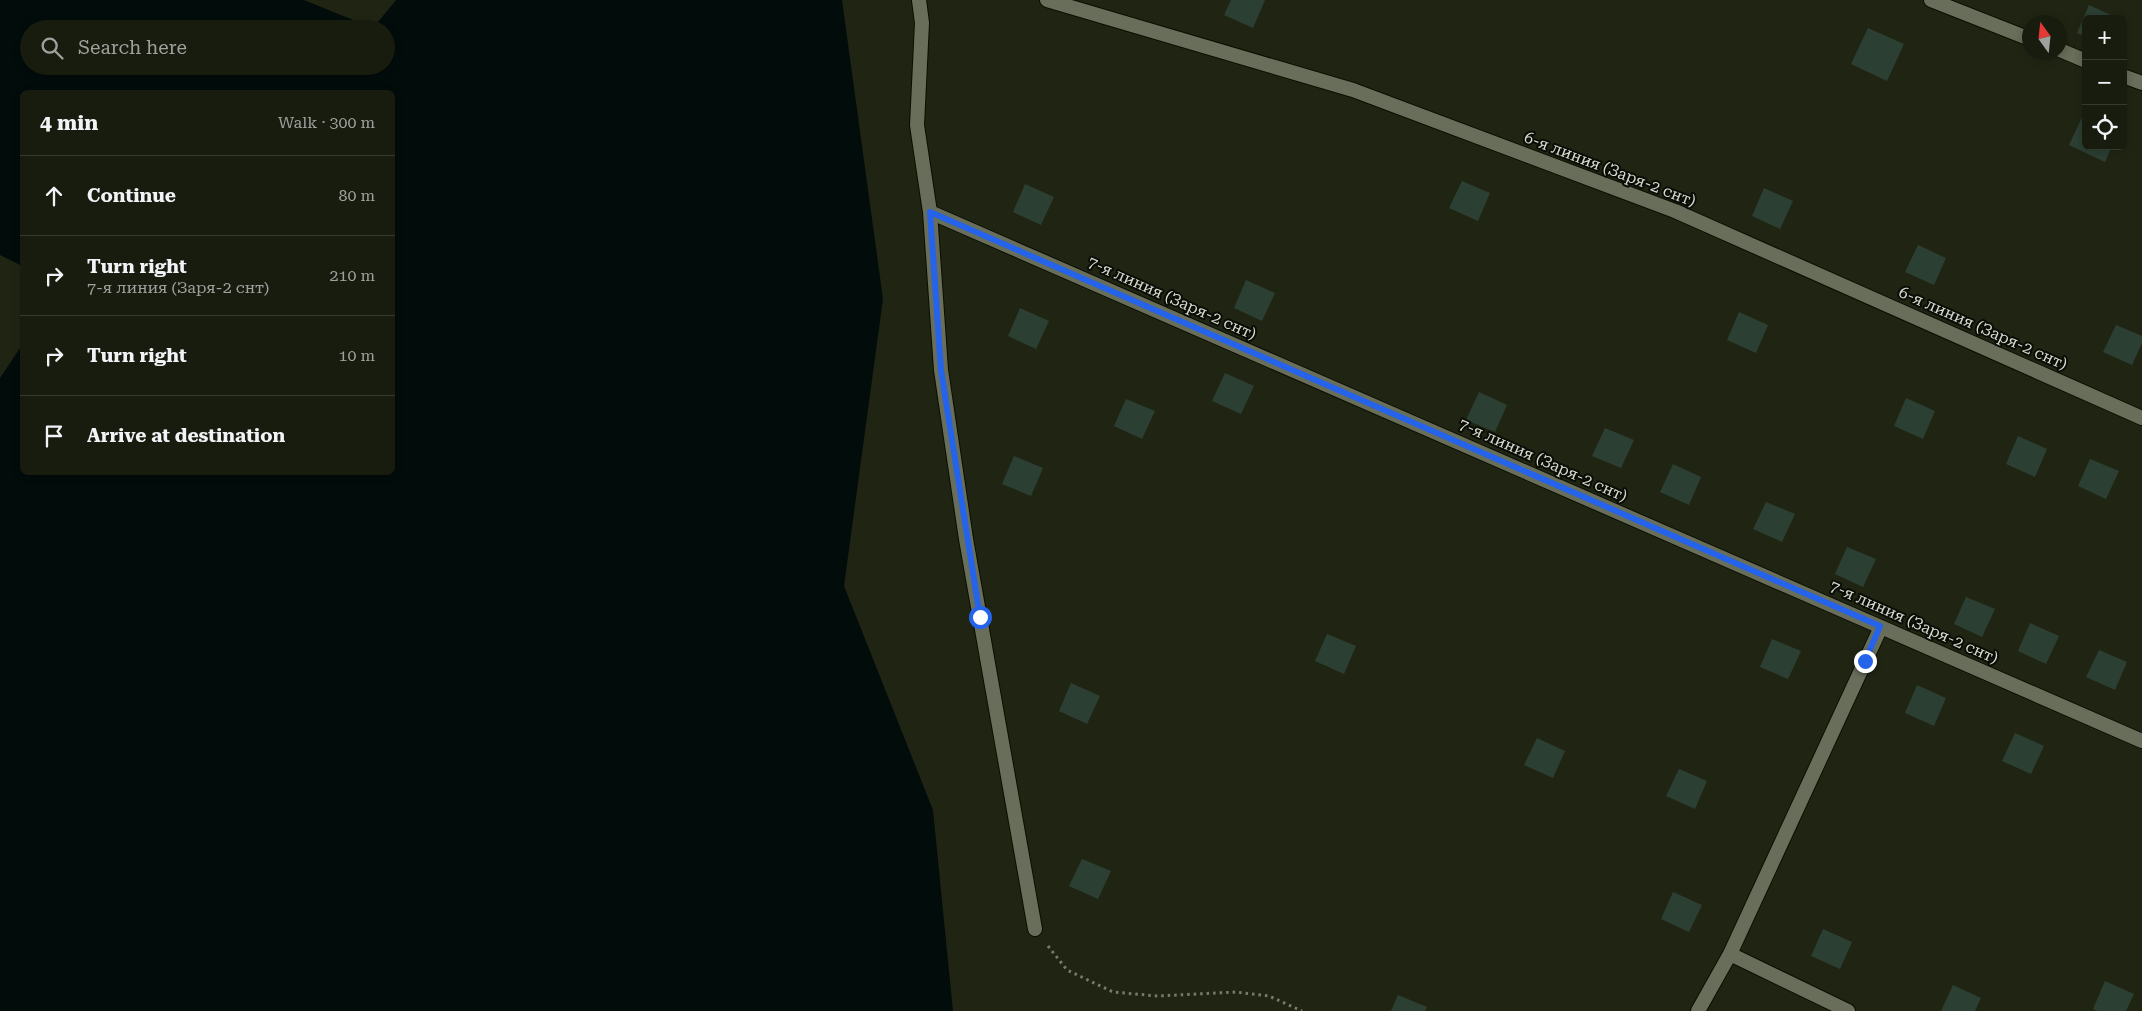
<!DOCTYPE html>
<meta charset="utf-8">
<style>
:root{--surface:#181c0e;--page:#25291c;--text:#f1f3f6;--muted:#9fa19e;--line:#363a2e}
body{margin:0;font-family:"Roboto Serif",serif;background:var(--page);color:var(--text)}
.controls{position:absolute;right:15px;top:15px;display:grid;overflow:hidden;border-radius:8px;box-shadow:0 2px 8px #0003}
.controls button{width:45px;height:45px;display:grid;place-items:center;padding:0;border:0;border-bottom:1px solid var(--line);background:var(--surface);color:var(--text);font:25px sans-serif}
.compass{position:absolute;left:2022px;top:15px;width:45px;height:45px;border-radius:50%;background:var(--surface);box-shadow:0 2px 8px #0003;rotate:345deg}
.stop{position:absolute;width:15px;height:15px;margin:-11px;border:4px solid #2563eb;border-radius:50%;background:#fff}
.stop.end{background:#2563eb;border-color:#fff;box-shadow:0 1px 5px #0008}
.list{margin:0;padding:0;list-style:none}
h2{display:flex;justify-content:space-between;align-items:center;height:65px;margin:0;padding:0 20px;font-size:21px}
h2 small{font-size:16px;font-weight:400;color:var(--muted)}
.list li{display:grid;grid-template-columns:32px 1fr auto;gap:15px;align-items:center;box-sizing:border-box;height:80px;padding:0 20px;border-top:1px solid var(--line)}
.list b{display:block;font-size:19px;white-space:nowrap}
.list p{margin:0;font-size:16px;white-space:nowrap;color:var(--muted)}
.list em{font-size:16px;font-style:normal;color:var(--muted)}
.icon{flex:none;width:28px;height:28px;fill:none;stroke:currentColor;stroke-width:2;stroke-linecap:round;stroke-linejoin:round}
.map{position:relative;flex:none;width:2142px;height:1011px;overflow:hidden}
.search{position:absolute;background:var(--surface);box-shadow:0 2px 8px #0003;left:20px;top:20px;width:375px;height:55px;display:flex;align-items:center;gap:12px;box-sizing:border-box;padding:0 18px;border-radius:28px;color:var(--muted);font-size:19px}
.panel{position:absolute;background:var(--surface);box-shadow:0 2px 8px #0003;left:20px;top:90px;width:375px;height:385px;border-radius:8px}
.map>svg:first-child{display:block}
.water{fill:#020c0b;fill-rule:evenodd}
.building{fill:#2c3f33}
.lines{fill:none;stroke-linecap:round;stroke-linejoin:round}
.minor-casing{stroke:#0a0e01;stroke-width:16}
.path{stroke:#777b6d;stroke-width:3;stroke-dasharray:2.5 4;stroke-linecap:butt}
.minor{stroke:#686e5a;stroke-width:14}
.route{stroke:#2563eb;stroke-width:6}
.labels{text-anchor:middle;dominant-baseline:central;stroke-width:4;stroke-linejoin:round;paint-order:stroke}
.street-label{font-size:16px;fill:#d4d8cd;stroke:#0a0d06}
</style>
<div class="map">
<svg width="2142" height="1011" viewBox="0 0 2142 1011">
<rect width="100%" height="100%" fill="#202513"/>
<path class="water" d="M0,0H304L373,28L396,0H842L883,299L844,586L933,810L953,1011H0V378L22,345V472H392V92H22V266L0,255ZM29,29H386V66H29Z"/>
<path class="building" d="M1231,0H1265L1253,28L1224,15Z
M2089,5L2120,19H2086V37L2077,33Z
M1868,28L1904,44L1887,81L1851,64Z
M2086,109V146H2112L2105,162L2069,145Z
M1462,181L1490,193L1478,221L1449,208Z
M1025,184L1054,197L1041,225L1013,212Z
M1764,188L1793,201L1780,229L1752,216Z
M1918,245L1946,258L1934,285L1905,272Z
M1246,280L1275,293L1262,321L1234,308Z
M1020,308L1049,321L1036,349L1008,336Z
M1739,312L1768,325L1756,353L1727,340Z
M2116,325L2142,336V343L2132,365L2103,352Z
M1225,373L1254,386L1241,414L1212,401Z
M1479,392L1507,405L1495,432L1466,420Z
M1906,398L1935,411L1923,439L1894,426Z
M1126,399L1155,411L1142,439L1114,426Z
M1605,428L1634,440L1621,468L1592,456Z
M2018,436L2047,449L2035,477L2006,464Z
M1014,456L1043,468L1031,496L1002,484Z
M2090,459L2119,471L2106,499L2078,486Z
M1673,464L1701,477L1689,505L1660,492Z
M1766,502L1795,514L1782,542L1753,529Z
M1847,547L1876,559L1863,587L1835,574Z
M1966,597L1995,609L1982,637L1954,624Z
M2030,623L2059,636L2046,664L2018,651Z
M1327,634L1356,646L1344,674L1315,661Z
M1772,639L1801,651L1788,679L1760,667Z
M2099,650L2127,662L2115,690L2086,677Z
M1071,683L1100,696L1087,724L1059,711Z
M1917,685L1946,698L1934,726L1905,713Z
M2015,733L2044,746L2031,774L2002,761Z
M1537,738L1565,751L1553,778L1524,765Z
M1679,769L1707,781L1695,809L1666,796Z
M1082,859L1111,871L1098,899L1069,886Z
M1673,892L1702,905L1689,932L1661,919Z
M1823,929L1852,942L1840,969L1811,956Z
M2105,981L2134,994L2126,1011H2097L2093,1009Z
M1953,985L1981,998L1975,1011H1941Z
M1398,995L1427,1007L1425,1011H1391Z"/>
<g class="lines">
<g class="minor-casing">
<path id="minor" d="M919,0L922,23L917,125L930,212L941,370L966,539L1035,929
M1047,0L1353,90L1675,211L2142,418
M1931,0L2030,39
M2060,50L2086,61
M2123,76L2142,83
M930,212L2142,741
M1730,954L1848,1011
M1698,1011L1730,954L1881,627"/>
</g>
<path class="path" d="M1048,946L1067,970L1113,992L1157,996L1236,992L1269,996L1302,1011"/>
<use href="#minor" class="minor"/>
</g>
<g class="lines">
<path class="route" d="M980,617L941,370L930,212L1880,626L1865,661"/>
</g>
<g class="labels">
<g class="street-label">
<text transform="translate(1610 169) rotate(21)">6-я линия (Заря-2 снт)</text>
<text transform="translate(1172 298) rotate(24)">7-я линия (Заря-2 снт)</text>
<text transform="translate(1983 328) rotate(24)">6-я линия (Заря-2 снт)</text>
<text transform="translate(1543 460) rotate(24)">7-я линия (Заря-2 снт)</text>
<text transform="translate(1914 622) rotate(24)">7-я линия (Заря-2 снт)</text>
</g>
</g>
</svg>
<div class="controls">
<button>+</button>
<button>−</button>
<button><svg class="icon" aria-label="locate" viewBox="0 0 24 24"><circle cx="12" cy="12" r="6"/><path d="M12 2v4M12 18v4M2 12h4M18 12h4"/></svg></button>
</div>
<svg class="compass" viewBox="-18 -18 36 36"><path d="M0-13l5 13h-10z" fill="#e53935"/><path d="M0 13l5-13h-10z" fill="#9fa19e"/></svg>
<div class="stop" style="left:980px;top:617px"></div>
<div class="stop end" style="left:1865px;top:661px"></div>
<div class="search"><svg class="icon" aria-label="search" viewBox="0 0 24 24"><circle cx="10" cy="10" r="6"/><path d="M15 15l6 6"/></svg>Search here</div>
<section class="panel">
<h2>4 min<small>Walk · 300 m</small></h2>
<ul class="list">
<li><svg class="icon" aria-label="ahead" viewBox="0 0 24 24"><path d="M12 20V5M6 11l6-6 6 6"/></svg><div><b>Continue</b></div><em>80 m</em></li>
<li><svg class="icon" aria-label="right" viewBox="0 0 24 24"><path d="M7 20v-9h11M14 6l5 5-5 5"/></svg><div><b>Turn right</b><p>7-я линия (Заря-2 снт)</p></div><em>210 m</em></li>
<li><svg class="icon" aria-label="right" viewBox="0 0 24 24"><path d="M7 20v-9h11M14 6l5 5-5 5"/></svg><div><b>Turn right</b></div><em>10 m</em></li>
<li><svg class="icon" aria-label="arrive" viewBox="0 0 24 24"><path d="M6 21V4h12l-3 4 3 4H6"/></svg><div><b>Arrive at destination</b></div></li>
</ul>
</section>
</div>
